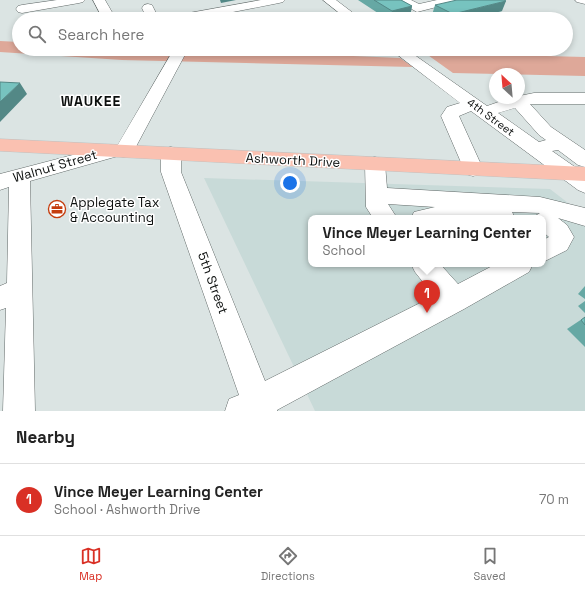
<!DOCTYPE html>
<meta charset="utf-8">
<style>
:root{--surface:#fff;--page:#f2f2f2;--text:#222;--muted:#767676;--line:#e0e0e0;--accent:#d93025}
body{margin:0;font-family:"Space Grotesk",sans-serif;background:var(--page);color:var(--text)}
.compass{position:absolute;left:489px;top:68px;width:36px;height:36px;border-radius:50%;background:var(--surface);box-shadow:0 2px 6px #0003;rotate:334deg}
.you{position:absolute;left:290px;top:183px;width:14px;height:14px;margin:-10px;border:3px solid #fff;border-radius:50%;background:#1a73e8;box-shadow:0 0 0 6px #1a73e833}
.badge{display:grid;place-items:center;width:26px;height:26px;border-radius:50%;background:var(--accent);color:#fff;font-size:13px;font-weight:700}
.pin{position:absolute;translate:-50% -33px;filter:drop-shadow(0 1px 2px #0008)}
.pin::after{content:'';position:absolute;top:21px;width:14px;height:12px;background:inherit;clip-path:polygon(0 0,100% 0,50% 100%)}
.popup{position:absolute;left:308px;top:215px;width:238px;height:52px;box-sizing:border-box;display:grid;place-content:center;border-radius:8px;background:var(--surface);filter:drop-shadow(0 1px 3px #0005);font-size:13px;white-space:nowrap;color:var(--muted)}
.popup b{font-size:15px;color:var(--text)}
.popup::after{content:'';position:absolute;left:50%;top:100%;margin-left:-8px;border:8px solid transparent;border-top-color:var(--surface)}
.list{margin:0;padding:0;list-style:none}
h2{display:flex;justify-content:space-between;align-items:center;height:52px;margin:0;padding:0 16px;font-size:17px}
h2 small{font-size:13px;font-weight:400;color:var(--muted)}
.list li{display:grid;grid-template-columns:26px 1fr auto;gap:12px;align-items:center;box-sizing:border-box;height:72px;padding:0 16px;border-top:1px solid var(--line)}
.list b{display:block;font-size:15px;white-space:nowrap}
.list p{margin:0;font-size:13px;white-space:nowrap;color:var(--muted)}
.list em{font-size:13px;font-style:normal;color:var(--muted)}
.icon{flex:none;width:22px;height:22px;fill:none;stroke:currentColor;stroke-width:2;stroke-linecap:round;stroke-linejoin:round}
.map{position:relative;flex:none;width:585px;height:411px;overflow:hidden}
.search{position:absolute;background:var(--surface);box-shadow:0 2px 6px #0003;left:12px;right:12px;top:12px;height:44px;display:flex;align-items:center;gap:10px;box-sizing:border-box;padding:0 14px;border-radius:22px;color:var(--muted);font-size:15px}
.sheet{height:124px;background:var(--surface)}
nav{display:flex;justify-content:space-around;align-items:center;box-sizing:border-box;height:56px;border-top:1px solid var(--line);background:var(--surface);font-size:11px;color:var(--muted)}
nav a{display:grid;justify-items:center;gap:2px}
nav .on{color:var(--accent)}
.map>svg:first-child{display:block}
.built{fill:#c8dad8;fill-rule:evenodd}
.green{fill:#dea899}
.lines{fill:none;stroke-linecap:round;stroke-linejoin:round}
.minor-casing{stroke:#626a69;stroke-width:1}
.major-casing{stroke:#c0c1c0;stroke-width:1}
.minor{fill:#fff;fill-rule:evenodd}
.major{fill:#fac1b1;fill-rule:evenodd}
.wall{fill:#66a8a4}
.shaded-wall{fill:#538886}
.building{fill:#77c3bf;stroke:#538886}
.labels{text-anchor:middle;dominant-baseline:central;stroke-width:3;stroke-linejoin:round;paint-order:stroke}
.far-street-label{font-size:11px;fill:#0c0f0e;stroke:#fff}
.street-label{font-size:13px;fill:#0c0f0e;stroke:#fff}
.poi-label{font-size:13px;fill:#0c0f0e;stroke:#fff;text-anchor:start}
.far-district-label{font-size:14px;font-weight:bold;letter-spacing:1px;fill:#0c0f0e;stroke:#fff}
</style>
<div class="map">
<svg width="585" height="411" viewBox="0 0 585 411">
<rect width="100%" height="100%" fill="#dbe4e3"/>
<path class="built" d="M204,178L550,189L585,216V411H315ZM311,218H543V264H311Z"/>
<path class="green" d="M0,41L19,42V49H189L400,58L413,67L122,60L0,52Z
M425,53L585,57V76L453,73Z"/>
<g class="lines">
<g class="minor-casing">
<path id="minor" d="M57,0H85L83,2L79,3L22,13L18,12L16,9L18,6L22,5Z
M93,0H105L116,19H103Z
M261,0H285L283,2L279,3L197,19H172L174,16L178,15Z
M323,0H336L361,19H347Z
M397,0H411L419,4L437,0H458L456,2L417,12L399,2Z
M575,0H585V4L577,2Z
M148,4L152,5L159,19H147L142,8L144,5Z
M174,49H188L131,156L124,157L118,156L30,181L35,411H3L6,308L0,310V286L7,283L9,187L0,190V174L111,145L117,146Z
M390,49H406L487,106L510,98H519V96L534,93H585V104H530L551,127L585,150V167L578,165L558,150L552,151L585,174V193L578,190L471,111L459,116L483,169L480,174L473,176L466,174L441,116L447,107L460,103ZM515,108L539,135L546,140L539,142L498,113Z
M171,147L178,149L181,154V172L265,381L434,296L415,272L411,264H440L458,284L496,264H533L529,272L464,309L277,410V411H225L229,399L239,395L161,172V154L164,149Z
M375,157L382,159L385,164L387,188L540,197L585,208V226L558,218L567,225L574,237L567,250L543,262V240L549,237L543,232V218H534L535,216L540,213L512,212L515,218H411L414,212L435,207L388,204L397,218H373L366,207L365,164L368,159Z"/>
</g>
<g class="major-casing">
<path id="major" d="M0,139L585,167V181L0,151Z"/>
</g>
<use href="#minor" class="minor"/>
<use href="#major" class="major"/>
</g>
<path class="wall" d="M358,0H401L412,6L410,16L397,19H387Z
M435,5L502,11L470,19H440L432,15Z
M202,49H287L286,53L202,51Z
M585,286V299L578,294Z
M585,301V313L578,306Z
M585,317V347L567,329Z"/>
<path class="shaded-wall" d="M220,0H236L221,3Z
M506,1L502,11L470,19H451L453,14Z
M412,6L410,16L397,19H390L392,11Z
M20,83L27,94L0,122V102Z"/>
<path class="building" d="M374,0H401L412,6L392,11Z
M457,0H504L506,1L453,14L435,5Z
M62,18L80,19H62Z
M0,82L20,83L0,102Z
M585,317V325L581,320Z"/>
<defs>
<g id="office-ring" transform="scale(0.9)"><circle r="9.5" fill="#fff" stroke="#c53d0e" stroke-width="1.5"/><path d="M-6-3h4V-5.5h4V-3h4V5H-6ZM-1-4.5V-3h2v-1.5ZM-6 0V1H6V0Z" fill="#c53d0e"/></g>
</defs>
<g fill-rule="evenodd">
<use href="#office-ring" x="57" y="209"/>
</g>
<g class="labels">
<g class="far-street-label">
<text transform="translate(491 117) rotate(36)">4th Street</text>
</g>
<g class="street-label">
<text transform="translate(293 160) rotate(3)">Ashworth Drive</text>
<text transform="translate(55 166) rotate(-16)">Walnut Street</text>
<text transform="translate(213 283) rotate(70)">5th Street</text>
</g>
<g class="poi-label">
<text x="70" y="202">Applegate Tax<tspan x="70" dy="15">&amp; Accounting</tspan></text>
</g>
<g class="far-district-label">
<text x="91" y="101">WAUKEE</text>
</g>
</g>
</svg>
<svg class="compass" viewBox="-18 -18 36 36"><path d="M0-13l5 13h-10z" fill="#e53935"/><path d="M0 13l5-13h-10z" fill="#767676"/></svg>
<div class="you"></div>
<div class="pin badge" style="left:427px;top:313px">1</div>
<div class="popup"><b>Vince Meyer Learning Center</b>School</div>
<div class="search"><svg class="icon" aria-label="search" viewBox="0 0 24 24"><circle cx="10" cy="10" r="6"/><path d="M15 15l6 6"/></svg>Search here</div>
</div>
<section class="sheet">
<h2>Nearby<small></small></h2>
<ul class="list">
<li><span class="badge">1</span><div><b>Vince Meyer Learning Center</b><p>School · Ashworth Drive</p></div><em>70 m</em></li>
</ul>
</section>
<nav>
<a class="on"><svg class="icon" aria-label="map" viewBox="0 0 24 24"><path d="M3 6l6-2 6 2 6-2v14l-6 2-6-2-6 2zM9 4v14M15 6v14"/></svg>Map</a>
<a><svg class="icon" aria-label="directions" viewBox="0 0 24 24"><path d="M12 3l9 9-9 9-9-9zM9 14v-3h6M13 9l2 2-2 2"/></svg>Directions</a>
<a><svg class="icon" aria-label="saved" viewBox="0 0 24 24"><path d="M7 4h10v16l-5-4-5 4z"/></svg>Saved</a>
</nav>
